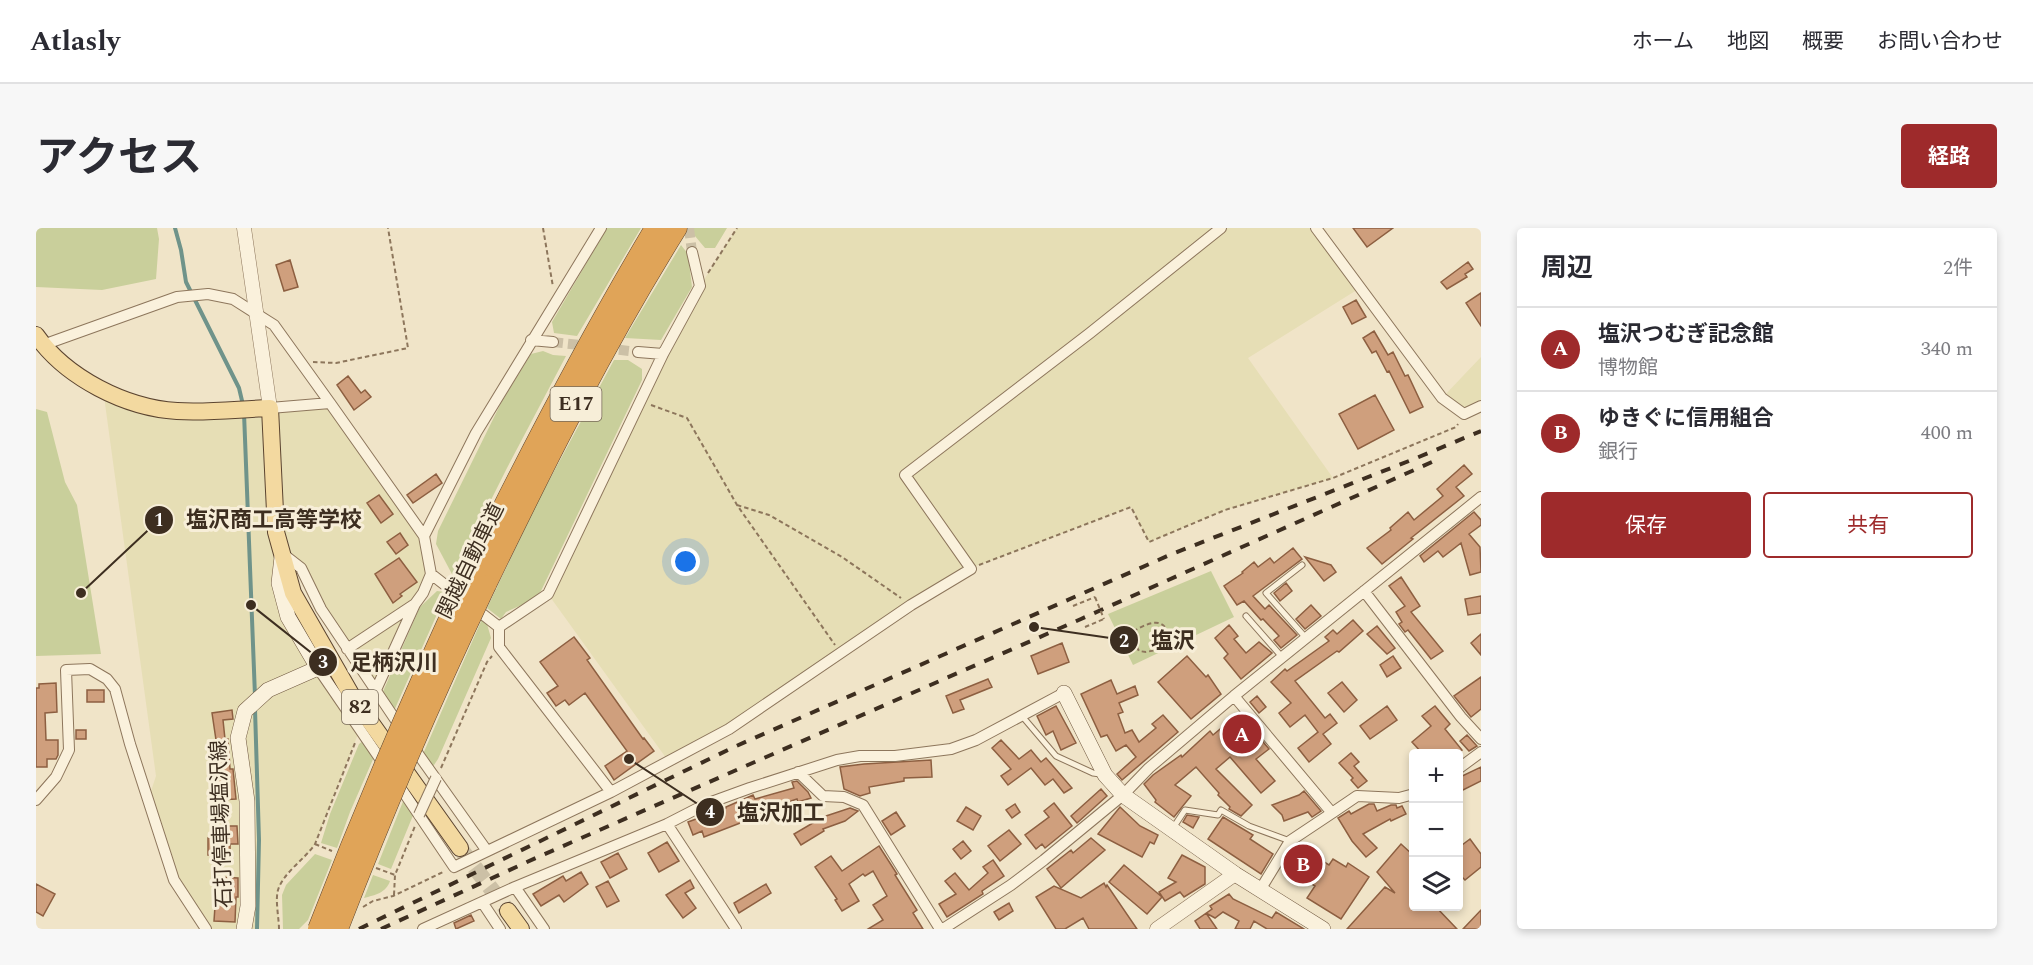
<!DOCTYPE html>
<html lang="ja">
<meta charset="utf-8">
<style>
:root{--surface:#fff;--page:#f7f7f7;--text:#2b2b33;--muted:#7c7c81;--line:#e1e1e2;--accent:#9e2a2b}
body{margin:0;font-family:Spectral,"Noto Sans JP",serif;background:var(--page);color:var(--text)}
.controls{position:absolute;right:18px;bottom:18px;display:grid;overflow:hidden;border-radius:6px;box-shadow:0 3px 9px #0003}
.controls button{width:54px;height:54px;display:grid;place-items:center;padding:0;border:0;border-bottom:2px solid var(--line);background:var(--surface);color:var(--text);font:30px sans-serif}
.you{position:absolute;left:650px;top:334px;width:21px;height:21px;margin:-15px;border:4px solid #fff;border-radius:50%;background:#1a73e8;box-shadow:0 0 0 9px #1a73e833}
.badge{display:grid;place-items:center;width:39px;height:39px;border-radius:50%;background:var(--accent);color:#fff;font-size:20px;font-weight:700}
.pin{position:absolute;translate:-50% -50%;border:3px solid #fff;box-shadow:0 2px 6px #0006}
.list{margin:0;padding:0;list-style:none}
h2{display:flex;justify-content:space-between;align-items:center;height:78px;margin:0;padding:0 24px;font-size:26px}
h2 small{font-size:20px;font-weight:400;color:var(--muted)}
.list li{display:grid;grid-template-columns:39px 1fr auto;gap:18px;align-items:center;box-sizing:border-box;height:84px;padding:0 24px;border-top:2px solid var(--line)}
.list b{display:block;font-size:22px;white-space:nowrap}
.list p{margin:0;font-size:20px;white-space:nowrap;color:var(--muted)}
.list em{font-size:20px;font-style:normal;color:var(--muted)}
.actions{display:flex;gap:12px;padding:18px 24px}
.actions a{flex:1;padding:14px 0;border:2px solid var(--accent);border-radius:6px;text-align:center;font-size:21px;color:var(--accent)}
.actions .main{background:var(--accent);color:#fff}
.icon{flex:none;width:33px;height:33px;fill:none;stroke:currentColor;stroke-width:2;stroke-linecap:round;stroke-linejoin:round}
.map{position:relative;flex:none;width:1445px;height:701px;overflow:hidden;border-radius:6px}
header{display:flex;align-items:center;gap:36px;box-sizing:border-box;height:84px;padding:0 30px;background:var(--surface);border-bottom:2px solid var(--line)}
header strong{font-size:28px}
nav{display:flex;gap:33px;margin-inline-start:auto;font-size:21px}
.intro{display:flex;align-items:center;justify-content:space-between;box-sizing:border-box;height:144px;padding:0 36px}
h1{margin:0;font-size:42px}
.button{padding:15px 27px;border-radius:6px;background:var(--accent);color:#fff;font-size:21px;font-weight:700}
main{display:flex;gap:36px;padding:0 36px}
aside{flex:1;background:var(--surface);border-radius:6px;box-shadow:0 3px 9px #0003}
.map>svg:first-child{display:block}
.farmland{fill:#e6deb5}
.green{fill:#c9cf9b}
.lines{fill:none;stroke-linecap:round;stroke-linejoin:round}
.stream{stroke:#6f938a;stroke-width:4}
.building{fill:#cf9f7d;stroke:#8d5f41;stroke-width:1.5}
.minor-tunnel{stroke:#ccc0a6;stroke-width:10;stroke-dasharray:10 5;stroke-linecap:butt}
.primary-tunnel{stroke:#ccc0a6;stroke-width:16;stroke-dasharray:16 8;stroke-linecap:butt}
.service-casing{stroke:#8d765c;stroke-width:7}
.minor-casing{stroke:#8d765c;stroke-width:12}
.tertiary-casing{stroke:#8d765c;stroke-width:15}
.secondary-casing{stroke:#6f573f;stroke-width:16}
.primary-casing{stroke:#5b4430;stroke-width:18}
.motorway-casing{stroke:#5b4430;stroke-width:21}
.path{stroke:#8d765c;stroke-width:2;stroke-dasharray:4.5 3;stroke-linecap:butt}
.service{stroke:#faf1dc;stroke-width:5}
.minor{stroke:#faf1dc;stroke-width:10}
.tertiary{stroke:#faf1dc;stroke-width:14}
.secondary{stroke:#faf1dc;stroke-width:15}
.primary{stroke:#f3d9a0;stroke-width:16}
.motorway{stroke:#e0a458;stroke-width:20}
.rail{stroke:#3d2e20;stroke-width:4;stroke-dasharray:10 10;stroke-linecap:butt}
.minor-bridge-casing{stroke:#8d765c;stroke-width:12;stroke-linecap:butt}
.motorway-bridge-casing{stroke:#5b4430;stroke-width:21;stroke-linecap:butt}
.path-bridge{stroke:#8d765c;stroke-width:2;stroke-dasharray:4.5 3;stroke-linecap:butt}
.minor-bridge{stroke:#faf1dc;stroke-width:10}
.motorway-bridge{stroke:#e0a458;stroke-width:20}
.labels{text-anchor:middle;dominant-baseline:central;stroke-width:6;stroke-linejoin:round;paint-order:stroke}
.shield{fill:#f7eed8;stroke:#756857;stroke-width:1.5}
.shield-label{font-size:20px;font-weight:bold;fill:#3d2e20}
.street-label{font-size:21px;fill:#3d2e20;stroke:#f7eed8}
.leader{fill:none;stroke:#3d2e20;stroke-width:2}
.callout-dot{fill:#3d2e20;stroke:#f7eed8;stroke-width:2}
.mark-label{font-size:18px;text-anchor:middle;font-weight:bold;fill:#fff}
.callout-label{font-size:22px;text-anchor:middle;font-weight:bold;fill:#3d2e20;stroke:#f7eed8;stroke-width:6;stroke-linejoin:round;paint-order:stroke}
</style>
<header>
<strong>Atlasly</strong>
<nav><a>ホーム</a><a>地図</a><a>概要</a><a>お問い合わせ</a></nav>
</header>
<div class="intro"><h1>アクセス</h1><a class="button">経路</a></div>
<main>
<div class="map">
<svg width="1445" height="701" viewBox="0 0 1445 701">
<rect width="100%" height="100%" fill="#f0e4c8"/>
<path class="farmland" d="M701,0H1280L1324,60L1212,130L1297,250L1189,282L1113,314L1095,279L935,340L805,426L633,534L512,366L664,58Z
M1445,129V178L1428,186L1406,170Z
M67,161L106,179L294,175L388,308L395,346L339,464L265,340L247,326L252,389L324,501L279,616L270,629L252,644L242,662L243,701H170L138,652L112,572L120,548Z"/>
<path class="green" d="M0,0H121L123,11L120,51L66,62L0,59Z
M571,0H605L541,108L518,105L516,94Z
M655,0H691L679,20H669L654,2Z
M645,17L652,26L656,59L625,112L589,110Z
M507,123L517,127L530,128L471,240L417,348L400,316L402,303L465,175L495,126Z
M578,132H592L606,141V152L505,363L497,372L470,384L465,391L451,380L502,273Z
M0,181L11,184L29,254L41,277L65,426L0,428Z
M1175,343L1198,389L1097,437L1072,386Z
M401,363L409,364L410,366L357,485L345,468L384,379Z
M446,391L451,396L455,410L402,531L396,540L387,526Z
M327,513L338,529L314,584L301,620L285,615L294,586L323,516Z
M368,571L378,585L355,641L342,636Z
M279,626L296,632L272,692L263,701H247L246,667L250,657Z
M337,647L354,653C350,665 339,667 328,670Z"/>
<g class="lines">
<path class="stream" d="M139,0L145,22L150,54L203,160L207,177
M208,185L219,468
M219,481L223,612L221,701"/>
</g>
<path class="building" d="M1317,0H1357L1331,19Z
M254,32L262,59L248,63L240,37Z
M1432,34L1437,41L1429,46L1431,49L1411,61L1405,54Z
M1445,65V98L1430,75Z
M1320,72L1330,89L1316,96L1307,79Z
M1338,103L1352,127L1357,124L1369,148L1372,147L1387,179L1374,185L1353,143L1351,144L1340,123L1336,125L1327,110Z
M312,148L325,165L329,162L335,169L318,182L301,157Z
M1339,167L1358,202L1322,221L1303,186Z
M1428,237L1436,246L1420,259L1428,268L1375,310L1377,311L1346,336L1331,320L1355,302L1354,300L1372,284L1378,292L1407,268L1401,261Z
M400,246L406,255L377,275L371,267Z
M343,267L357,286L345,295L331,275Z
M1438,284L1445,292V297L1433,306L1444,319L1445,344L1434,347L1425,315L1407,329L1402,323L1388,334L1384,328Z
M364,305L372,317L360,326L351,314Z
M1257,320L1266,331L1217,368L1229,381L1233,377L1261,407L1245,420L1238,412L1243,408L1227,391L1225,392L1208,373L1201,377L1188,358L1207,345L1206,344L1218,334L1222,339L1234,330L1238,335Z
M1269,329L1295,337L1300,344L1288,353Z
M363,330L381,354L364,366L366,368L357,375L339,346Z
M1365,349L1384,378L1375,384L1407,423L1395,431L1372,402L1369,404L1363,396L1366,394L1360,384L1369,378L1353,358Z
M1250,355L1256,363L1244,373L1238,365Z
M1445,368V385L1432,387L1429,371Z
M1275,377L1285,388L1269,401L1260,391Z
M1317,392L1327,403L1303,424L1301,423L1259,453L1289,490L1294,486L1301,495L1287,506L1295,516L1273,534L1262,520L1282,504L1269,487L1254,499L1243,485L1255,475L1235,454L1249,441L1251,443L1293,413L1289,409L1297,402L1301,406Z
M1193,397L1202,408L1198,411L1210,425L1223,414L1236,425L1205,451L1188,430L1192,426L1179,410Z
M1341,398L1359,420L1351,426L1331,406Z
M1445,406V427L1435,415Z
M538,409L554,430L551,432L607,511L608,510L618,523L578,552L569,538L591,523L549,465L533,477L529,472L520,478L511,465L522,458L504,434Z
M1026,415L1033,434L1002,446L995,428Z
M1151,428L1170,449L1172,447L1185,466L1155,491L1122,454Z
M1357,428L1365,440L1351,449L1344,437Z
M1445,449V481L1435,489L1418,468Z
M952,451L956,459L924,472L928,481L917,485L910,468Z
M1075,452L1081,466L1099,458L1102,467L1083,475L1087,484L1082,486L1089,505L1096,502L1103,514L1120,500L1116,496L1127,487L1142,504L1086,552L1081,546L1100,529L1090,517L1080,523L1071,507L1065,509L1045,466Z
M1306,454L1321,472L1308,484L1292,465Z
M20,455L21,484L9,485L10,512H22V527L20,531H11V539H0V460H3V456Z
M51,462H68V474H51Z
M1221,468L1230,479L1223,485L1214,474Z
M1020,478L1040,515L1025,522L1017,503L1010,507L1001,488Z
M1351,478L1361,492L1334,511L1324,498Z
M1399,478L1414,496L1409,501L1426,522L1422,525H1386L1376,514L1395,498L1386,488Z
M196,482L197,491L187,492L189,511H192L194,541H197L200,571L182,572L179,527H175L174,512H180L176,485Z
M1206,489L1233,521L1220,531L1239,553L1225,565L1194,529L1180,541L1216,577L1205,588L1193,581L1194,579L1182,567L1183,565L1160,539L1139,557L1155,568L1138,589L1119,574L1120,572L1108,556L1117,547L1145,527L1146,529L1174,503L1177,507L1196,491L1199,495Z
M40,502H50V511H40Z
M1431,507L1441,518L1433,523L1424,513Z
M965,512L983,531L995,522L1005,534L1010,530L1036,560L1028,565L1017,551L1009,557L995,540L972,557L965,548L975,541L956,520Z
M1315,525L1323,534L1318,538L1331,553L1322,560L1315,552L1317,550L1303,535Z
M895,532L896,549L868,550V553L833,559L834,565L824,568L808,561L804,539L828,536Z
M1445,539V553L1425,563L1422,558V550Z
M761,553L772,564L775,570L762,574L761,571L746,576L745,574L724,582L725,587L668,609L666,603L657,607L652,594L690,580V579L717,567L719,571L758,560L756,554Z
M1065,561L1071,568L1041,595L1035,588Z
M1268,563L1285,583L1276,589L1272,584L1248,593L1246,587L1236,577L1263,567Z
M1018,575L1036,598L1009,620L1006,616L1000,621L989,607L1013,589L1008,583Z
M979,576L984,584L976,590L970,582Z
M1333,576H1338L1341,583L1355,577H1360L1361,580L1366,578L1370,586L1355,593L1354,591L1327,606L1341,620L1330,629L1316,613L1302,590L1313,583L1315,586Z
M930,579L945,588L937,602L921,593Z
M1084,579L1104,598L1122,607L1118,616L1114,614L1106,629L1062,606Z
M814,580L822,583L809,593L787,601L788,603L765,617L758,606L787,589Z
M860,584L869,598L855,607L846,593Z
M1151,587L1163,589L1157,600L1147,594Z
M1187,589L1217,607L1214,611L1237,626L1225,646L1172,611Z
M192,598H201L202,616H194V627H172V610H192Z
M973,602L985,616L964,633L952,618Z
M1055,610L1069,622L1025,660L1011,641L1035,622L1037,625Z
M1434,611L1445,626V639L1429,652L1422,645V620Z
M927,613L935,623L925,631L917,621Z
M631,614L643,633L623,644L612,625Z
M1365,616L1377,627V678H1399L1421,701H1311L1349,659L1359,665L1341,644Z
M843,618L861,646L859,647L881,682L877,685L887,701H832L847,692L837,677L851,668L837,643L829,648L827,646L813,656L823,673L806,683L799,672L801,671L779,639L795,628L806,643Z
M1262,618L1293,637L1297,631L1310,639L1312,635L1333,649L1305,691L1271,670L1279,658L1248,638Z
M582,625L591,641L574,650L565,634Z
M1146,627L1169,639V656L1148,669L1144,664L1129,673L1123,664L1140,654L1132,650Z
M957,632L968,648L946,663L947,666L911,689L903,676L920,666L909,653L919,645L933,662L952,645L947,639Z
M1088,637L1126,669L1111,686L1073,654Z
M545,644L552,656L528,674L523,667L505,678L497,666L527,648L530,653Z
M181,649L202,650V669H200L199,694L178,693Z
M654,652L658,660L649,665L660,680L647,690L630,667Z
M572,653L583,673L571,679L560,659Z
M1068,655L1070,659L1071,657L1101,701H1053L1047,690L1029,701H1020L1000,669L1018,658L1045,670Z
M0,656L19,666L7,688L0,684Z
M730,656L735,665L703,685L698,675Z
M1193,666L1197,671L1236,690L1240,684L1268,701H1231L1218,693L1214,701H1199L1203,693L1187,684L1179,690L1170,685L1181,701H1164L1159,693L1176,681L1174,678Z
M973,675L977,683L963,692L958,684Z
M1445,682V701H1427Z
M435,687L438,693L420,701L418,695Z"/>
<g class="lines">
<path class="minor-tunnel" d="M653,0L656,24
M517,114L553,118
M568,120L602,124"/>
<path class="primary-tunnel" d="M424,620L472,683"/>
<g class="service-casing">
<path id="service" d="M1266,337L1230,365L1270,410
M1210,388L1246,429
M986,488L1020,528L1057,545L1064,546
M1137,600L1149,582L1182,587L1185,582L1213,598L1254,613"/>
</g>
<g class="minor-casing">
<path id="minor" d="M1280,0L1406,170L1428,186L1445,178
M495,112L517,114
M7,117L141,69L172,66L197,71L238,97L294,175
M602,124L627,126
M234,180L294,175L388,308L395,346L387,365L379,376L311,421
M388,308L440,205L565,0
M247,326L265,340L285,381L365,500
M395,346L463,399V419L575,564
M1328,363L1425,489L1445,511
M463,399L512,366L627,126L664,58L656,24
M282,440L349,538
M339,464L379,376
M1198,468L1296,585L1321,568L1363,570L1378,566
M375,516L451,623
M1422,541L1445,524
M762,544L787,568L808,569L827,577L904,701
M360,553L418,639L575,564L693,501L875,377L935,341L869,247L1054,105L1185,0
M0,572L20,549L33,522L30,442L54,441L71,451L79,461L94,516L138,652L170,701
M631,596L700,701
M479,659L508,701
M1224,662L1254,613L1296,585
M446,674L464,701
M387,701L479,659L631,596L670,576L714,560L801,532L824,528H859L915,521L940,512L1028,465
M907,701L975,657L1008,632L1087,567L1113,540L1198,468L1445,269"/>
</g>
<g class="tertiary-casing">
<path id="tertiary" d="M208,0L234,180
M1121,701L1199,646"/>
</g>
<g class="secondary-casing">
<path id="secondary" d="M1028,465L1069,547L1087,567L1199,646L1287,701
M208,701L212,678L211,573L202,510L209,483L232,462L282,440L252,389L243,355L246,329"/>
</g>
<g class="primary-casing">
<path id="primary" d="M0,107C30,150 90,180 141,183C172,185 203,181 234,180L240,304L257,365L316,468L424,620
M472,683L485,701"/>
</g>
<g class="motorway-casing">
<path id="motorway" d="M432,350C490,231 551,114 619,0
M450,357C509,235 569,115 641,0"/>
</g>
<path class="path" d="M507,0L517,59
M672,45L701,0
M277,134L300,135L372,120L352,0
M615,177L651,190L701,277L799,417
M701,277L733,287L806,329L865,370
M943,337L1095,279L1113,314L1189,282L1297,250L1420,199L1422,196
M1037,378L1059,369
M1049,399L1068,391
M1084,410C1098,405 1127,379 1133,409L1125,421L1110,424L1103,423L1094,407
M1090,423L1098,419
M405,540L451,434L456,428
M279,616L296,623
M340,640L359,647
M358,667L359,647L379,598
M327,679L337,673L357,668L407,644
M243,701C243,690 239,673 242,662C247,645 269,631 279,616L319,515"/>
<use href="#service" class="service"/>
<use href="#minor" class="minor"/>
<use href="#tertiary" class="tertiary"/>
<use href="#secondary" class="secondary"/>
<use href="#primary" class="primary"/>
<use href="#motorway" class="motorway"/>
<path class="rail" d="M323,701L698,519L1136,326L1378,231L1445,203
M345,701L502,629L1045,391L1396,234"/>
<g class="minor-bridge-casing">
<path id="minor-bridge" d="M383,587L400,550"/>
</g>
<g class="motorway-bridge-casing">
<path id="motorway-bridge" d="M282,701C328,582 378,465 432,350
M302,701C347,584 396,470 450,357"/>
</g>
<path class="path-bridge" d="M1059,369L1068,391"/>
<use href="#minor-bridge" class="minor-bridge"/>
<use href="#motorway-bridge" class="motorway-bridge"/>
</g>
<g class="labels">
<g class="shield">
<rect x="514.5" y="159" width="51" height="34" rx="4.5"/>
<rect x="306" y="462" width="36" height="34" rx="4.5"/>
</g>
<g class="shield-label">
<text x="540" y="176">E17</text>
<text x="324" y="479">82</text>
</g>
<g class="street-label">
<text transform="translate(435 333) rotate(-64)">関越自動車道</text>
<text transform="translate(186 596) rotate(-92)">石打停車場塩沢線</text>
</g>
</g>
<path class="leader" d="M45 365L123 292M998 399L1088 412M215 377L287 434M593 531L674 584"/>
<g class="callout-dot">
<circle cx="45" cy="365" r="6"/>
<circle cx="998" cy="399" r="6"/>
<circle cx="215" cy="377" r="6"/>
<circle cx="593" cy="531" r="6"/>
<circle cx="123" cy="292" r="15"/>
<circle cx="1088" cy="412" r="15"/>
<circle cx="287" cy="434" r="15"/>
<circle cx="674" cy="584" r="15"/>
</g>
<g class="mark-label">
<text x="123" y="298">1</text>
<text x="1088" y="419">2</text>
<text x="287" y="440">3</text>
<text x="674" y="590">4</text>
</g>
<g class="callout-label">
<text x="238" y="299">塩沢商工高等学校</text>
<text x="1137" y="420">塩沢</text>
<text x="358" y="442">足柄沢川</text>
<text x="745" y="592">塩沢加工</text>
</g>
</svg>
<div class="controls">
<button>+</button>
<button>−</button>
<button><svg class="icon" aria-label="layers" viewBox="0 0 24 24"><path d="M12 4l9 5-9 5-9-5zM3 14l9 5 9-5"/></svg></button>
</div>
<div class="you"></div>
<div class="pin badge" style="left:1206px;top:506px">A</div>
<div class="pin badge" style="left:1267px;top:636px">B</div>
</div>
<aside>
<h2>周辺<small>2件</small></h2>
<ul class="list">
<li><span class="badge">A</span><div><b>塩沢つむぎ記念館</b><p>博物館</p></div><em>340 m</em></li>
<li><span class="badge">B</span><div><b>ゆきぐに信用組合</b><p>銀行</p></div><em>400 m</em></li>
</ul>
<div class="actions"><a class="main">保存</a><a>共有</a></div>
</aside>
</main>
